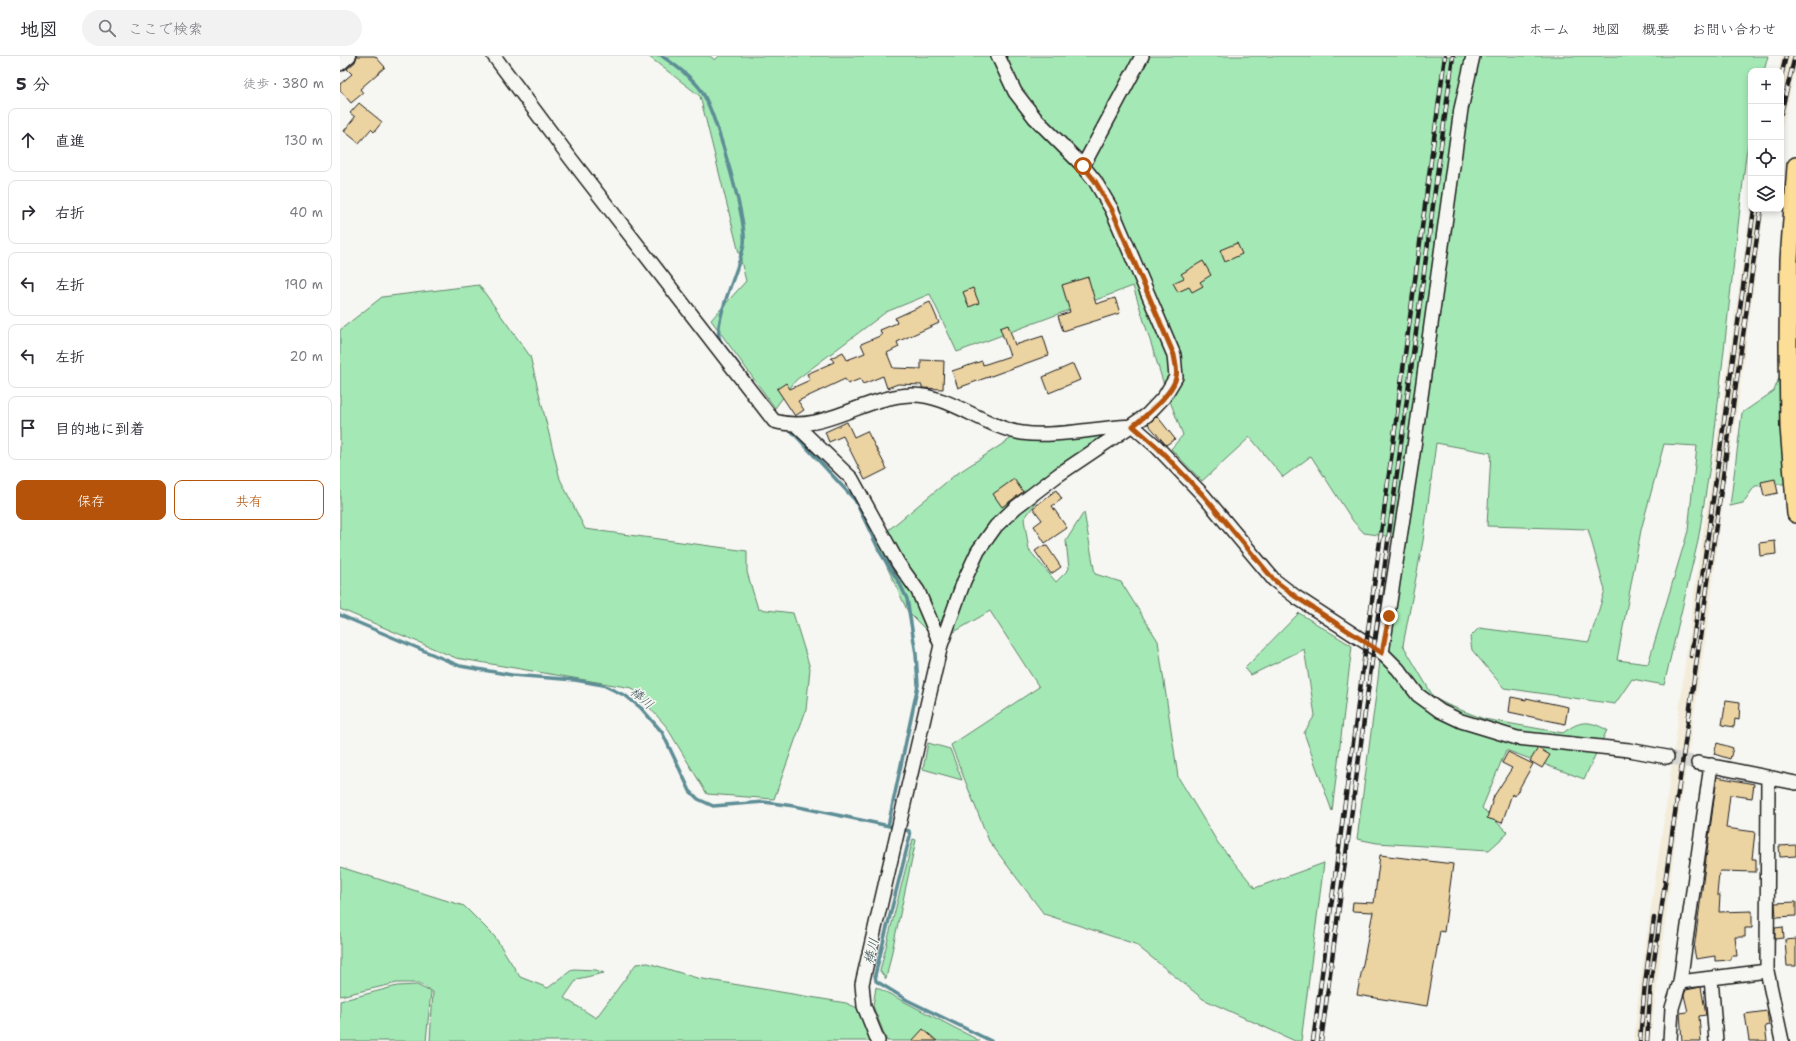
<!DOCTYPE html>
<html lang="ja">
<meta charset="utf-8">
<style>
:root{--surface:#fff;--page:#f2f2f3;--text:#2b2b33;--muted:#7c7c81;--line:#e1e1e2;--accent:#b45309}
body{margin:0;font-family:"Shantell Sans","Klee One",sans-serif;background:var(--page);color:var(--text)}
.controls{position:absolute;right:12px;top:12px;display:grid;overflow:hidden;border-radius:8px;box-shadow:0 2px 6px #0003}
.controls button{width:36px;height:36px;display:grid;place-items:center;padding:0;border:0;border-bottom:1px solid var(--line);background:var(--surface);color:var(--text);font:20px sans-serif}
.stop{position:absolute;width:12px;height:12px;margin:-9px;border:3px solid #b45309;border-radius:50%;background:#fff}
.stop.end{background:#b45309;border-color:#fff;box-shadow:0 1px 4px #0008}
.list{margin:0;padding:0;list-style:none}
h2{display:flex;justify-content:space-between;align-items:center;height:52px;margin:0;padding:0 16px;font-size:17px}
h2 small{font-size:13px;font-weight:400;color:var(--muted)}
.list li{display:grid;grid-template-columns:26px 1fr auto;gap:12px;align-items:center;box-sizing:border-box;height:64px;margin:0 8px 8px;padding:0 8px;border:1px solid var(--line);border-radius:8px}
.list b{display:block;font-size:15px;white-space:nowrap}
.list em{font-size:13px;font-style:normal;color:var(--muted)}
.actions{display:flex;gap:8px;padding:12px 16px}
.actions a{flex:1;padding:9px 0;border:1px solid var(--accent);border-radius:8px;text-align:center;font-size:14px;color:var(--accent)}
.actions .main{background:var(--accent);color:#fff}
.icon{flex:none;width:22px;height:22px;fill:none;stroke:currentColor;stroke-width:2;stroke-linecap:round;stroke-linejoin:round}
.map{position:relative;flex:none;width:1456px;height:985px;overflow:hidden}
header{display:flex;align-items:center;gap:24px;box-sizing:border-box;height:56px;padding:0 20px;background:var(--surface);border-bottom:1px solid var(--line)}
header strong{font-size:19px}
nav{display:flex;gap:22px;margin-inline-start:auto;font-size:14px}
.search{width:280px;height:36px;background:var(--page);display:flex;align-items:center;gap:10px;box-sizing:border-box;padding:0 14px;border-radius:22px;color:var(--muted);font-size:15px}
main{display:flex}
aside{flex:1;background:var(--surface)}
.map>svg:first-child{display:block}
.built{fill:#f3ecda}
.green{fill:#a4e9b5;stroke:#608268;fill-rule:evenodd}
.lines{fill:none;stroke-linecap:round;stroke-linejoin:round}
.stream{stroke:#5d8d95;stroke-width:3.5}
.building{fill:#ecd3a2;stroke:#1c1c1c}
.minor-tunnel{stroke:#d5d5d2;stroke-width:13;stroke-dasharray:13 6;stroke-linecap:butt}
.minor-casing{stroke:#1c1c1c;stroke-width:16}
.major-casing{stroke:#1c1c1c;stroke-width:20}
.minor{stroke:#f6f6f2;stroke-width:13}
.major{stroke:#fdde96;stroke-width:17}
.rail-casing{stroke:#1c1c1c;stroke-width:4.5}
.rail{stroke:#f6f6f2;stroke-width:3;stroke-dasharray:9;stroke-linecap:butt}
.route{stroke:#b45309;stroke-width:5}
.labels{text-anchor:middle;dominant-baseline:central;stroke-width:3;stroke-linejoin:round;paint-order:stroke}
.water-label{font-size:13px;font-style:italic;fill:#3d5459;stroke:#f6f6f2}
</style>
<header>
<strong>地図</strong>
<div class="search"><svg class="icon" aria-label="search" viewBox="0 0 24 24"><circle cx="10" cy="10" r="6"/><path d="M15 15l6 6"/></svg>ここで検索</div>
<nav><a>ホーム</a><a>地図</a><a>概要</a><a>お問い合わせ</a></nav>
</header>
<main>
<aside>
<h2>5 分<small>徒歩 · 380 m</small></h2>
<ul class="list">
<li><svg class="icon" aria-label="ahead" viewBox="0 0 24 24"><path d="M12 20V5M6 11l6-6 6 6"/></svg><div><b>直進</b></div><em>130 m</em></li>
<li><svg class="icon" aria-label="right" viewBox="0 0 24 24"><path d="M7 20v-9h11M14 6l5 5-5 5"/></svg><div><b>右折</b></div><em>40 m</em></li>
<li><svg class="icon" aria-label="left" viewBox="0 0 24 24"><path d="M17 20v-9H6M10 6l-5 5 5 5"/></svg><div><b>左折</b></div><em>190 m</em></li>
<li><svg class="icon" aria-label="left" viewBox="0 0 24 24"><path d="M17 20v-9H6M10 6l-5 5 5 5"/></svg><div><b>左折</b></div><em>20 m</em></li>
<li><svg class="icon" aria-label="arrive" viewBox="0 0 24 24"><path d="M6 21V4h12l-3 4 3 4H6"/></svg><div><b>目的地に到着</b></div></li>
</ul>
<div class="actions"><a class="main">保存</a><a>共有</a></div>
</aside>
<div class="map">
<svg width="1456" height="985" viewBox="0 0 1456 985">
<rect width="100%" height="100%" fill="#f6f6f2"/>
<filter id="ink" filterUnits="userSpaceOnUse"><feTurbulence type="fractalNoise" baseFrequency=".025" numOctaves="2"/><feDisplacementMap in="SourceGraphic" scale="8" xChannelSelector="R" yChannelSelector="G"/><feConvolveMatrix kernelMatrix="1 2 1 2 8 2 1 2 1" color-interpolation-filters="sRGB"/></filter>
<g filter="url(#ink)">
<path class="built" d="M1442,0H1456V11L1441,75V15H1438Z
M1411,150V153H1424L1396,362L1384,431L1370,553L1337,771L1310,985H1294L1299,933L1335,688L1352,551Z"/>
<path class="green" d="M308,0H370L375,4L379,0H1428L1424,15H1411V75L1406,99L1373,391L1358,485L1324,629L1292,623L1275,648L1164,632L1132,594L1130,581L1139,572L1249,586L1265,534L1248,473L1147,470L1151,397L1096,387L1083,485L1063,589L1094,642L1108,649L1144,663L1223,677C1240,664 1249,664 1267,674L1244,723L1166,694L1142,752L1168,777L1149,794L1037,787L1017,783L1038,623L1053,481L1024,477L1013,465L971,400L943,421L910,381L862,425L831,393L843,379L825,332L793,230L617,296L590,238L546,256L456,324L435,352L371,264L406,225L360,40ZM1324,388L1357,390L1348,475L1308,608L1277,604L1301,474Z
M139,229L190,300L220,423L245,473L407,495V516L418,553L453,557L470,612L466,654L434,743L367,738L326,670L292,632L116,602L0,553V274L42,241Z
M1455,280L1456,427L1415,430L1403,447L1390,450L1402,357L1434,335Z
M789,365L726,405L684,463L689,494L716,526L729,513L726,485L744,456L755,518L781,526L818,585L838,721L878,787L915,832L984,807L961,985H955L863,943L795,888L704,858L649,785L611,689L699,631L650,555L609,579L590,578L568,556L535,485L615,419L687,372Z
M959,557L1012,590L992,755L964,677L975,659L964,593L911,619L905,612Z
M588,687L610,693L622,724L583,713Z
M573,783L576,784L546,923L540,915Z
M0,811L124,850L155,881L180,921L208,932L233,913L256,914L264,917L237,923L224,942L256,962L296,908L308,907L357,922L506,947L522,954L532,985H90L93,936L79,927H57L0,940Z
M77,929L91,936L86,985H0V945L57,930Z
M536,931L640,985H547L533,950Z"/>
<g class="lines">
<path class="stream" d="M322,0C335,9 352,21 361,34C375,56 407,163 404,188C401,209 372,267 380,284C385,293 393,301 398,308
M448,371L515,444L540,496L560,528L567,543L576,598L578,629L548,770
M0,559L120,610L172,619L235,624L263,629L286,640L301,652L322,676L350,735L358,743L373,750L424,746L454,750L554,771
M563,773L569,775L570,780L535,919L536,925L567,944L651,985"/>
</g>
<path class="building" d="M17,0H35L45,11L20,33L23,37L11,47L0,34V28L12,18L7,13L15,6Z
M19,47L42,66L34,76L31,73L19,87L4,75L15,61L10,57Z
M897,187L902,198L885,206L880,194Z
M863,205L871,219L860,226L863,230L852,236L849,231L838,236L833,227L844,222L841,218Z
M748,221L756,248L775,242L780,257L723,275L718,260L730,256L722,229Z
M633,232L639,247L629,251L623,236Z
M590,246L599,267L557,286L559,291L547,297L553,312L581,313V304L604,305L603,333L582,332V329L558,328L547,332L543,320L523,328L520,323L508,328L505,323L458,345L464,354L455,360L437,333L446,327L450,333L470,324L467,318L494,306L491,302L503,296L507,304L525,297L521,288L542,279L540,274L557,267L555,262Z
M668,269L675,289L703,280L709,299L618,332L612,315L642,305L643,309L670,300L660,272Z
M733,308L740,324L709,337L703,321Z
M817,360L835,383L826,389L808,368Z
M507,366L514,381L527,375L547,413L525,424L503,380L489,386L485,376Z
M674,423L683,436L662,451L653,438Z
M1435,423L1438,437L1424,440L1421,426Z
M716,434L722,443L712,450L727,472L705,487L694,470L702,464L693,452Z
M1435,485L1436,498L1420,500L1419,487Z
M707,490L721,511L711,518L695,495L701,491Z
M1171,641L1186,644V642L1228,651L1225,668L1169,656Z
M1386,644L1400,646L1399,664L1395,663L1394,671L1382,669Z
M1377,687L1393,692L1390,703L1374,698Z
M1198,692L1210,699L1202,712L1190,705Z
M1168,696L1193,708L1175,740L1172,738L1162,767L1147,762L1154,740L1172,712L1162,707Z
M1377,721L1414,728L1412,742L1390,739L1386,772L1415,776L1412,803H1416V816L1381,815L1379,817L1377,839H1380L1379,856L1412,855V872H1405V881H1395L1397,900H1391V904L1375,905V900L1356,903L1354,893Z
M1456,789V800L1440,801L1439,790Z
M1040,799L1113,808L1104,876L1100,875L1087,950L1017,939L1033,856L1012,855L1013,846L1034,847Z
M1456,846V860L1436,861L1435,847Z
M1443,871L1444,882L1435,883V872Z
M1456,883V910H1447L1445,884Z
M1361,931L1366,959L1359,960L1361,985H1342L1340,957L1348,956L1344,939L1346,934Z
M1427,955L1429,969L1425,970L1427,985H1409L1405,958Z
M583,973L597,985H572Z"/>
<g class="lines">
<path class="minor-tunnel" d="M1327,701L1358,707"/>
<g class="minor-casing">
<path id="minor" d="M154,0L231,103L434,365C482,379 524,340 571,339C609,338 644,371 682,377C715,382 759,371 793,370L817,391L863,439L934,524L956,541L1042,597L1058,613L1078,639L1100,655L1121,665L1177,682L1289,694L1327,701
M0,8L9,0
M743,110L802,0
M457,370L512,423L558,507L578,535L601,589
M1042,597L1073,398L1121,53L1133,0
M1358,707L1456,727
M1428,721L1427,915L1442,985
M1371,922L1376,985
M1340,926L1427,915
M538,985L524,950L522,928L601,589L624,525L638,495L656,470L676,451L718,419L807,359L824,341L836,321L834,299L772,154L755,125L743,110L695,62L675,36L658,0
M1330,985L1332,952L1340,926L1371,709"/>
</g>
<g class="major-casing">
<path id="major" d="M1456,110L1449,204L1448,288L1449,371L1456,458"/>
</g>
<use href="#minor" class="minor"/>
<use href="#major" class="major"/>
<g class="rail-casing">
<path id="rail" d="M1441,21L1446,0
M1441,57L1455,0
M1351,600L1414,153
M973,985L1105,0
M981,985L1113,0
M1300,985L1305,927L1314,862
M1307,985L1311,926L1421,153"/>
</g>
<use href="#rail" class="rail"/>
</g>
</g>
<g class="lines" filter="url(#ink)">
<path class="route" d="M743,110L755,125L772,154L834,299C835,306 838,315 836,321C834,336 805,361 793,370L817,391L863,439L934,524L956,541L1042,597L1049,560"/>
</g>
<g class="labels">
<g class="water-label">
<text transform="translate(302 642) rotate(40)">棒川</text>
<text transform="translate(531 895) rotate(-76)">棒川</text>
</g>
</g>
</svg>
<div class="controls">
<button>+</button>
<button>−</button>
<button><svg class="icon" aria-label="locate" viewBox="0 0 24 24"><circle cx="12" cy="12" r="6"/><path d="M12 2v4M12 18v4M2 12h4M18 12h4"/></svg></button>
<button><svg class="icon" aria-label="layers" viewBox="0 0 24 24"><path d="M12 4l9 5-9 5-9-5zM3 14l9 5 9-5"/></svg></button>
</div>
<div class="stop" style="left:743px;top:110px"></div>
<div class="stop end" style="left:1049px;top:560px"></div>
</div>
</main>
